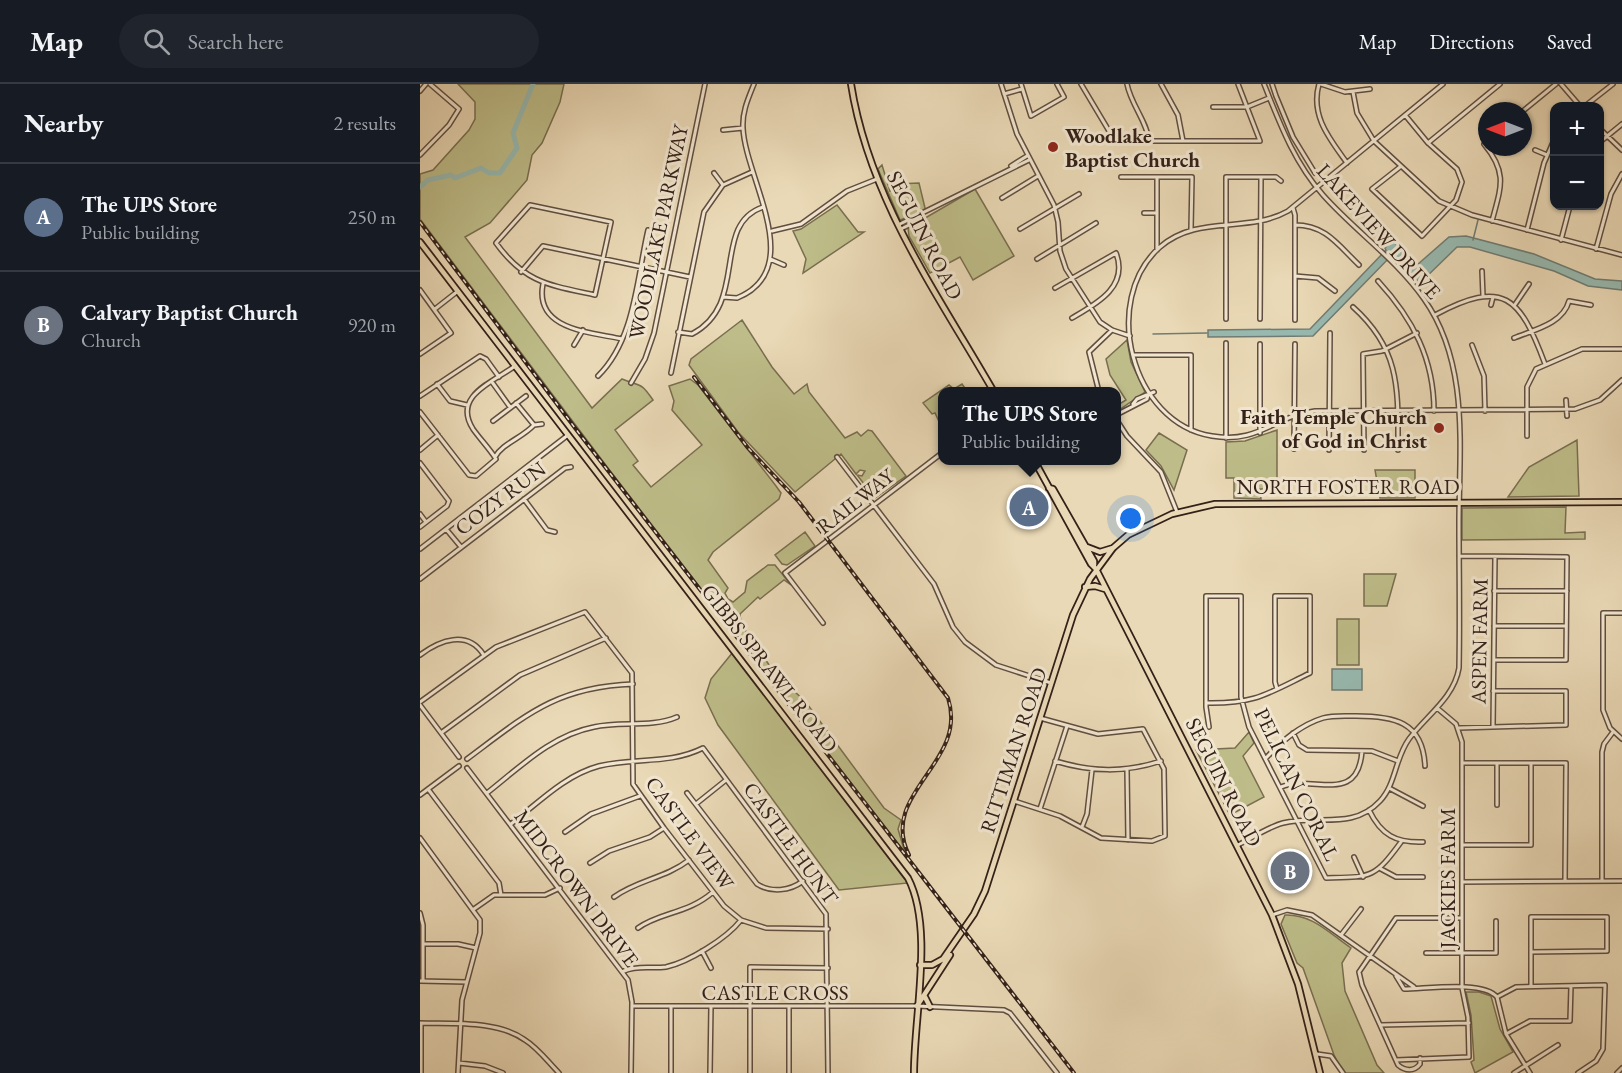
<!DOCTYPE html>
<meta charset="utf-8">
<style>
:root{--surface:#171b24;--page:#20242c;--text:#f1f3f6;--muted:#9ea1a6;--line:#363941;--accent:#7c3aed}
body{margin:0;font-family:"EB Garamond",serif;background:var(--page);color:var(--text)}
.controls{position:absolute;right:18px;top:18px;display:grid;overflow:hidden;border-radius:12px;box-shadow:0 2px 4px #0004}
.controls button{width:54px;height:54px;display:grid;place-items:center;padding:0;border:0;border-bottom:2px solid var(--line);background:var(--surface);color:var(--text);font:30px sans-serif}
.compass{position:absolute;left:1058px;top:18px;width:54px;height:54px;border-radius:50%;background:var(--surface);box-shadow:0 2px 4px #0004;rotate:270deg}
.you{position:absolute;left:711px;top:435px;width:21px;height:21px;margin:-15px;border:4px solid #fff;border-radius:50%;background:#1a73e8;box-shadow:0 0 0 9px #1a73e833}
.badge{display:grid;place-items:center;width:39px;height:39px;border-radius:50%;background:var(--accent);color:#fff;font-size:20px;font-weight:700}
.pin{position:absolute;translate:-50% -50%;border:3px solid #fff;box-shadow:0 2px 6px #0006}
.popup{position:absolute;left:518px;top:303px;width:183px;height:78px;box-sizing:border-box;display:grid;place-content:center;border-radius:12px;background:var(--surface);filter:drop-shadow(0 2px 4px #0005);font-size:20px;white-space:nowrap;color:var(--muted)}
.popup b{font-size:22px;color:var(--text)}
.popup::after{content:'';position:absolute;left:50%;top:100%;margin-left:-12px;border:12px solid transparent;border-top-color:var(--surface)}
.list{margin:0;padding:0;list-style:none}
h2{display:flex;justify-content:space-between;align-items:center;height:78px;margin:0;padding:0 24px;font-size:26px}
h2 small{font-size:20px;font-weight:400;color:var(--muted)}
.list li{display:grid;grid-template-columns:39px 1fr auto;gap:18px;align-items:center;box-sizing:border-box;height:108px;padding:0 24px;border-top:2px solid var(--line)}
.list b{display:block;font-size:22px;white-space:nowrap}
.list p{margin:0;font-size:20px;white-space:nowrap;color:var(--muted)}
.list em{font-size:20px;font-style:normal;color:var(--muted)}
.icon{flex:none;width:33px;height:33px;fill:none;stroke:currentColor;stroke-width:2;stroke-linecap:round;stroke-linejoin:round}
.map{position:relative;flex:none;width:1202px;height:989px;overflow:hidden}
header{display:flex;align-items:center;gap:36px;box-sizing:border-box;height:84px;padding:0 30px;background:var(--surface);border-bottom:2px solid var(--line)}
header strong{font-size:28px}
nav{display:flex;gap:33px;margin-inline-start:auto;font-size:21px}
.search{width:420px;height:54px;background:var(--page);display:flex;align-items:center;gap:15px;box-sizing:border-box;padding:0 21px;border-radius:33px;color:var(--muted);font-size:22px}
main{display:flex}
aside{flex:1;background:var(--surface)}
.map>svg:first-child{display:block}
.green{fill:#bebd89;stroke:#786e50;stroke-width:1.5}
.water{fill:#98bab1;stroke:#707c74;stroke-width:1.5}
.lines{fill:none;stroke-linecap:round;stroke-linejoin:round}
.stream{stroke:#707c74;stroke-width:1.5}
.river{stroke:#98bab1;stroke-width:5}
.minor-casing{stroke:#614e40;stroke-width:6}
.major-casing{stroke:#332018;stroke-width:8}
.minor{stroke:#f1e6d0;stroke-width:3}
.major{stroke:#ead9b6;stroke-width:4.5}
.rail-casing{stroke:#332018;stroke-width:4}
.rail{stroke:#f1e6d0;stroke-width:1.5;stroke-dasharray:4.5;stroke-linecap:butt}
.poi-dot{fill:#8f2418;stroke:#f1e6d0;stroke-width:2}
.labels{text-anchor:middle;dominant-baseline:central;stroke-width:6;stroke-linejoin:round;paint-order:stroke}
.poi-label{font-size:21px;font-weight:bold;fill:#332018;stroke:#f1e6d0;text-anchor:start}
.street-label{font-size:21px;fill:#332018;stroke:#f1e6d0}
</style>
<header>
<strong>Map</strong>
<div class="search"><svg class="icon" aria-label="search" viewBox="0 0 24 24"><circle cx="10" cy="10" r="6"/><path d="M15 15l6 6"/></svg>Search here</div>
<nav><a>Map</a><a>Directions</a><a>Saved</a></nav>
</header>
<main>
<aside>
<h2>Nearby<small>2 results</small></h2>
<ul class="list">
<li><span class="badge" style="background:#5c6f8a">A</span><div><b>The UPS Store</b><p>Public building</p></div><em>250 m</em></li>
<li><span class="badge" style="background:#6b7280">B</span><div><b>Calvary Baptist Church</b><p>Church</p></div><em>920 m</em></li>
</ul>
</aside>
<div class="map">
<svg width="1202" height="989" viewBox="0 0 1202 989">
<rect width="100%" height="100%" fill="#ead9b6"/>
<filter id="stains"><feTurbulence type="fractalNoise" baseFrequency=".00333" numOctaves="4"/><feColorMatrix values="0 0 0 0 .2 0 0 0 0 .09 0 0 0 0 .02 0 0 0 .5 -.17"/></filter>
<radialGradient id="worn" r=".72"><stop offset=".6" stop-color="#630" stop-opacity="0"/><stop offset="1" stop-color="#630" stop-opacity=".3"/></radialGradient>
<path class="green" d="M38,0H144L140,18L122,59L112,71L107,96L70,139L45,153L172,324L202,295C221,303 220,297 233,316L195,346L218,377L213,381L231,403L282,361L252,326L254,317L249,302L270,295L278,301L356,402L361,409L359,415L293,468L288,476L308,504L305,509L308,515L313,518L325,508L327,497L348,481H355L371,501L364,496L340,515L338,513L320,530L321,540L356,591L385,617L464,724L481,736L478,745L485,769L188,384L0,135V90L13,86L49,46L55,35V18Z
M462,81L470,107L476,105L477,100L499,99L505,124L503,128L480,136L458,85Z
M555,105L594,172L553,196L540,173L510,189L489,152L488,144Z
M417,121L438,148H444L383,189L386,175L373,147L381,145Z
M322,236L352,283L374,310L387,300L389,308L425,354L437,348L441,352L448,346L452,347L486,392L455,414L437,391L442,392L445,387L440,386L436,390L421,370L375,408L318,348L269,281L271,275Z
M707,256L711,278L725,308L696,328V322L706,316L690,291L686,275Z
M542,300L547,307L522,308V344L515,329L512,330L503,319L529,301L534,305Z
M857,346V405H840L841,415L814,414V394H806V358L825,357Z
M739,349L767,366L754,406L741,382L726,366Z
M1157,356L1159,412L1088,413L1109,383Z
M955,386H995V414H960Z
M1146,423L1145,449L1165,448V455L1042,456V424Z
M385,448L395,462L367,481L362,480L355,471Z
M944,490H976L967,522H944Z
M917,535H939V581H917Z
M313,568L326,584L488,799L419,806L298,641L285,614L291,595Z
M829,648L834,659L823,672L844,713L810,731L776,666L815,664Z
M865,831C893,830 910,850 931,864L922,879L925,907L957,981L964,989H923L914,971L883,884L877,879L861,840Z
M1046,908H1059L1071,912L1080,945L1093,968L1055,989L1051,978L1054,976L1051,931Z"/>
<path class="water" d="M1046,152L1114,170L1175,195L1202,197V206L1168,202L1134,187L1050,163H1037L1000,199L972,171L893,252L788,253V246L890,245L966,166L965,164L972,156L997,181L1029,153Z
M912,585H942V606H912Z"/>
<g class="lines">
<path class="stream" d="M1053,156L1058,136
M733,250L787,249"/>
<path class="river" d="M0,103L8,96L31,91L35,94L61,84L69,89H80L97,64L93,49L113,0"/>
<g class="minor-casing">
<path id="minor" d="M581,0L597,50L634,121L638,138L640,167L646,185L680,238L692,246L710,252
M601,0L611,32L644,13L637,0
M661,0L695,57H840L818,0
M707,0C711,21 727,37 729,57
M741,0L758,31L763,57
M852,0L856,12
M899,0C890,32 910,55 927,79
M901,0L925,8L950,5
M1023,0L868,127C827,150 778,130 740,163C680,216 711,339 792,352C839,360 854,332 895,327L1155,325L1180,316L1202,296
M1141,0L1160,22
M0,7L6,0
M933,8L937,29L954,57L1019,117L1052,131L1202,171
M584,10L602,5
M856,12L873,53L895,89
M1165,22L1193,0
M793,23H827L849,14
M1103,27L1136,0
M1180,45L1202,66
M303,46L323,44
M1067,57L1064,60C1088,89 1081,103 1072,137
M1180,58L1202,40
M1008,59L1080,0
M1115,66L1127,71
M0,71L29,41L39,25L10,0
M591,82L607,72
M980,83L952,105L1002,152L1036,116L1042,98L1037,85L1008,59L985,31
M294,89L303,101
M701,93H772L771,145
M737,93V166
M582,114L618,92
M110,121L191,138L175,211C129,201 105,199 76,159Z
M873,124L875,131V236
M724,129H737
M478,141L609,76
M875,141C906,141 918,161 939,181
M481,145L493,139L497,134
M600,145L659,110
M1107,146L1124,79L1134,56
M352,147L381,140L427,107L457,95
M1141,156L1150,122
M1176,165L1191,110L1202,90
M350,175L364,181
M617,175L676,139
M1062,187L1063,212
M101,188L123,162L270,193
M875,192L898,194L915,207
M958,197C993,235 1014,275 1014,327
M123,200C114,246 170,248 202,255
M635,204L696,169C709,203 676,220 652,234
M0,206L31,249L0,270
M303,213L317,214C388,185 325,94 323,44C322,28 328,15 334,0
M1071,221L1073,213
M1094,222L1109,200
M933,223C981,266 978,306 978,366
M15,225L38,207
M1015,231C1084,194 1100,213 1125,280
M806,235V93H856L861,97
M840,235L841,93
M258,248L272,250C330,220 290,141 343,123
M1094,254C1113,246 1143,240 1149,217L1171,221
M154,261L163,246
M1052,261L1064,292L1065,327
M713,271H771V346
M251,289L284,128L303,101L332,88
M178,292C215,256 217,193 228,146
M72,298L90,323
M211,299L225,275L234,249L285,0
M17,300L30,317L47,321
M679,308L669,268L692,246
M0,312L60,272L66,275L79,293
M1146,316L1147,332
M96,319L114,341L122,340
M713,320L717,315L734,308
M0,328L49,391L56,392L76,375C69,364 60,355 53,345C32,312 73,298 95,282
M696,331L727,315L728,311
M696,335L707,352L741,388L757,428
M73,337L106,312
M840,349V260
M1107,352V303L1116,285L1162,265H1202
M806,354V259
M874,365L875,260
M0,366L18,351
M909,366L910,249
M944,366L943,270L962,267L997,249
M75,373C83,359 102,354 114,341
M417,373L514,500L533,543L545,558L576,581L631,599
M0,379L29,417L27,422L0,443
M616,380L623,376
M104,415L127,446L135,448
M0,430L6,438
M26,445L41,463
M0,465L148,351
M1039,472L1147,473L1146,576H1074
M0,495L145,384L151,383
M1074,507H1147
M1202,529H1183V626L1190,644L1202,655
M403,539L365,489L522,369
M1074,542H1146
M0,571C20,556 47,546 63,570
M0,618L76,563L165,528L212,589L213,700L244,744L304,822L321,836L346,844L408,845
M786,619C835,620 847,610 890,589V512H855V598L857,605
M0,621L39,673
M1073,642L1075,473
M789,643L786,623V512H821V613L829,643L906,794C951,793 954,795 981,758
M1039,644L1146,641V607H1073
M21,649L100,591L186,554
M873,649L879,661L887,666L952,667L978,677
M846,674C862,657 880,641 903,634C913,631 925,632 936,632C973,632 1003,637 1005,682
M47,675C106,631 136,603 213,600
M635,677C672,688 704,689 741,677
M1042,679H1146L1145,797
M47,684L208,896L212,918L211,989
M707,686L708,756
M861,703C893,690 938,722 942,667
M969,704L1003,722
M8,705L79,799L81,811
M67,709C100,683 132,651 174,643C201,637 231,644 257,633
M267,709L337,800C351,809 370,807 383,797
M0,711L39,682
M594,717L640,732L681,754L732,757L745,752L744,685L723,645L678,650L620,634
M276,720L306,696
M1077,721V679
M620,725L647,642
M949,726C961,751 976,759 1003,758
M91,740C118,719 145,691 179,682C214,673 249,681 283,664L406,830L408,989
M662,743L667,730L672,686
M145,748L171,730L220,712
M0,754L60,836V849L42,916L38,989
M818,761C832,754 848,743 863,739C897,730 932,747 960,717C976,700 975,674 989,655C1006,632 1034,614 1039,584C1040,536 1039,487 1039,439C1039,364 1050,280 1004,215C976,175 935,147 903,111C874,78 860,40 844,0
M1042,761H1111V679
M934,773L943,793
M170,779L189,767L230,753L244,744
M961,785L976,793H1003
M1182,797V668L1184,660L1193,648
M1042,798L1202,797
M194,813C217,796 246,794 269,776
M54,825L74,811H125L140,804
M0,829L3,841V897
M852,831L867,826L892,831L994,903
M218,844C240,828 268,830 293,808
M921,851L941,825
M3,860H38L56,864
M282,867L291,884
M1111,868L1187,867V833H1111V902
M1006,869H1076V837
M204,887C218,881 231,885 246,883C269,878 307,854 321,836
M976,892L984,905C1006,905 1063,896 1077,913L1086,950L1110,989
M0,897L46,898
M1077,913L1096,903L1185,901L1183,965L1176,977L1158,989
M212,922H497L584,926L590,929L637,989
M0,939C33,940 77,936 105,956C118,964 128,978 139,989
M961,941L1049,939
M1086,950L1110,937H1150L1151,902
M897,970L911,972L923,989
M1000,974V980C994,988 985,987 978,981L942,901L939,888L976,834H1042
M976,976L1049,973L1048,933L1042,904V658L1036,640L1017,624
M39,979L65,982L83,989
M1,989V940
M251,989V923
M290,989L291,922
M330,989V883L408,884
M369,989V922
M1094,989L1138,961
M1197,989L1202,984"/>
</g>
<g class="major-casing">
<path id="major" d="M431,0C449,115 517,209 574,308
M0,158L488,794C514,844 494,931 494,989
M614,376L671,480L676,485L852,831L878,900L900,989
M629,404L633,405L674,477V481
M667,463L680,468L693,464
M665,503L675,502L685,505
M500,881H512L523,875L554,830L565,807L653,531L670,495L693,464L708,451L752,430L795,420L1202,418
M505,913L510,923
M497,922L530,871"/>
</g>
<use href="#minor" class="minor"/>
<use href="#major" class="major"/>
<g class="rail-casing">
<path id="rail" d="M0,138L155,344L654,989
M274,293L328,364L379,418L528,614C549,679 458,709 489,771"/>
</g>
<use href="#rail" class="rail"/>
</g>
<g class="poi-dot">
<circle cx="633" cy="63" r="6"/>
<circle cx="1019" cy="344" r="6"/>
</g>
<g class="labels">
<g class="poi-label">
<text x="645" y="51">Woodlake<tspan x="645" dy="24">Baptist Church</tspan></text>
<text x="1007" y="332" text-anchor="end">Faith Temple Church<tspan x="1007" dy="24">of God in Christ</tspan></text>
</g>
<g class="street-label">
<text transform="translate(959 147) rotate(48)">LAKEVIEW DRIVE</text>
<text transform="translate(238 148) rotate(-78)">WOODLAKE PARKWAY</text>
<text transform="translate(505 151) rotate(63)">SEGUIN ROAD</text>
<text x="928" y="402">NORTH FOSTER ROAD</text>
<text transform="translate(80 414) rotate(-37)">COZY RUN</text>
<text transform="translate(435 417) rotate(-38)">RAILWAY</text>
<text transform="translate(1059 557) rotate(-89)">ASPEN FARM</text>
<text transform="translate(350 584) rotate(52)">GIBBS SPRAWL ROAD</text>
<text transform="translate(593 666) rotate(-72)">RITTIMAN ROAD</text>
<text transform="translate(804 698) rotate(63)">SEGUIN ROAD</text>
<text transform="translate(877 700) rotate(64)">PELICAN CORAL</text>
<text transform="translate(270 749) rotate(54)">CASTLE VIEW</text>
<text transform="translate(371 759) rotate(54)">CASTLE HUNT</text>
<text transform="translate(1027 794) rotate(-90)">JACKIES FARM</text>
<text transform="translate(157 804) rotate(53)">MIDCROWN DRIVE</text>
<text x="355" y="908">CASTLE CROSS</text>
</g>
</g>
<rect width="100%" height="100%" filter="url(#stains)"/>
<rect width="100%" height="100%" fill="url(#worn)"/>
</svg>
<div class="controls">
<button>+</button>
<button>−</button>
</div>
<svg class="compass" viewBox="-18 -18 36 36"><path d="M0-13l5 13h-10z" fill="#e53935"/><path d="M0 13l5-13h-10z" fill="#9ea1a6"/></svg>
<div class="you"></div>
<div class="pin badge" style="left:609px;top:423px;background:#5c6f8a">A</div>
<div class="popup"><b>The UPS Store</b>Public building</div>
<div class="pin badge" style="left:870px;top:787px;background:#6b7280">B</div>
</div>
</main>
